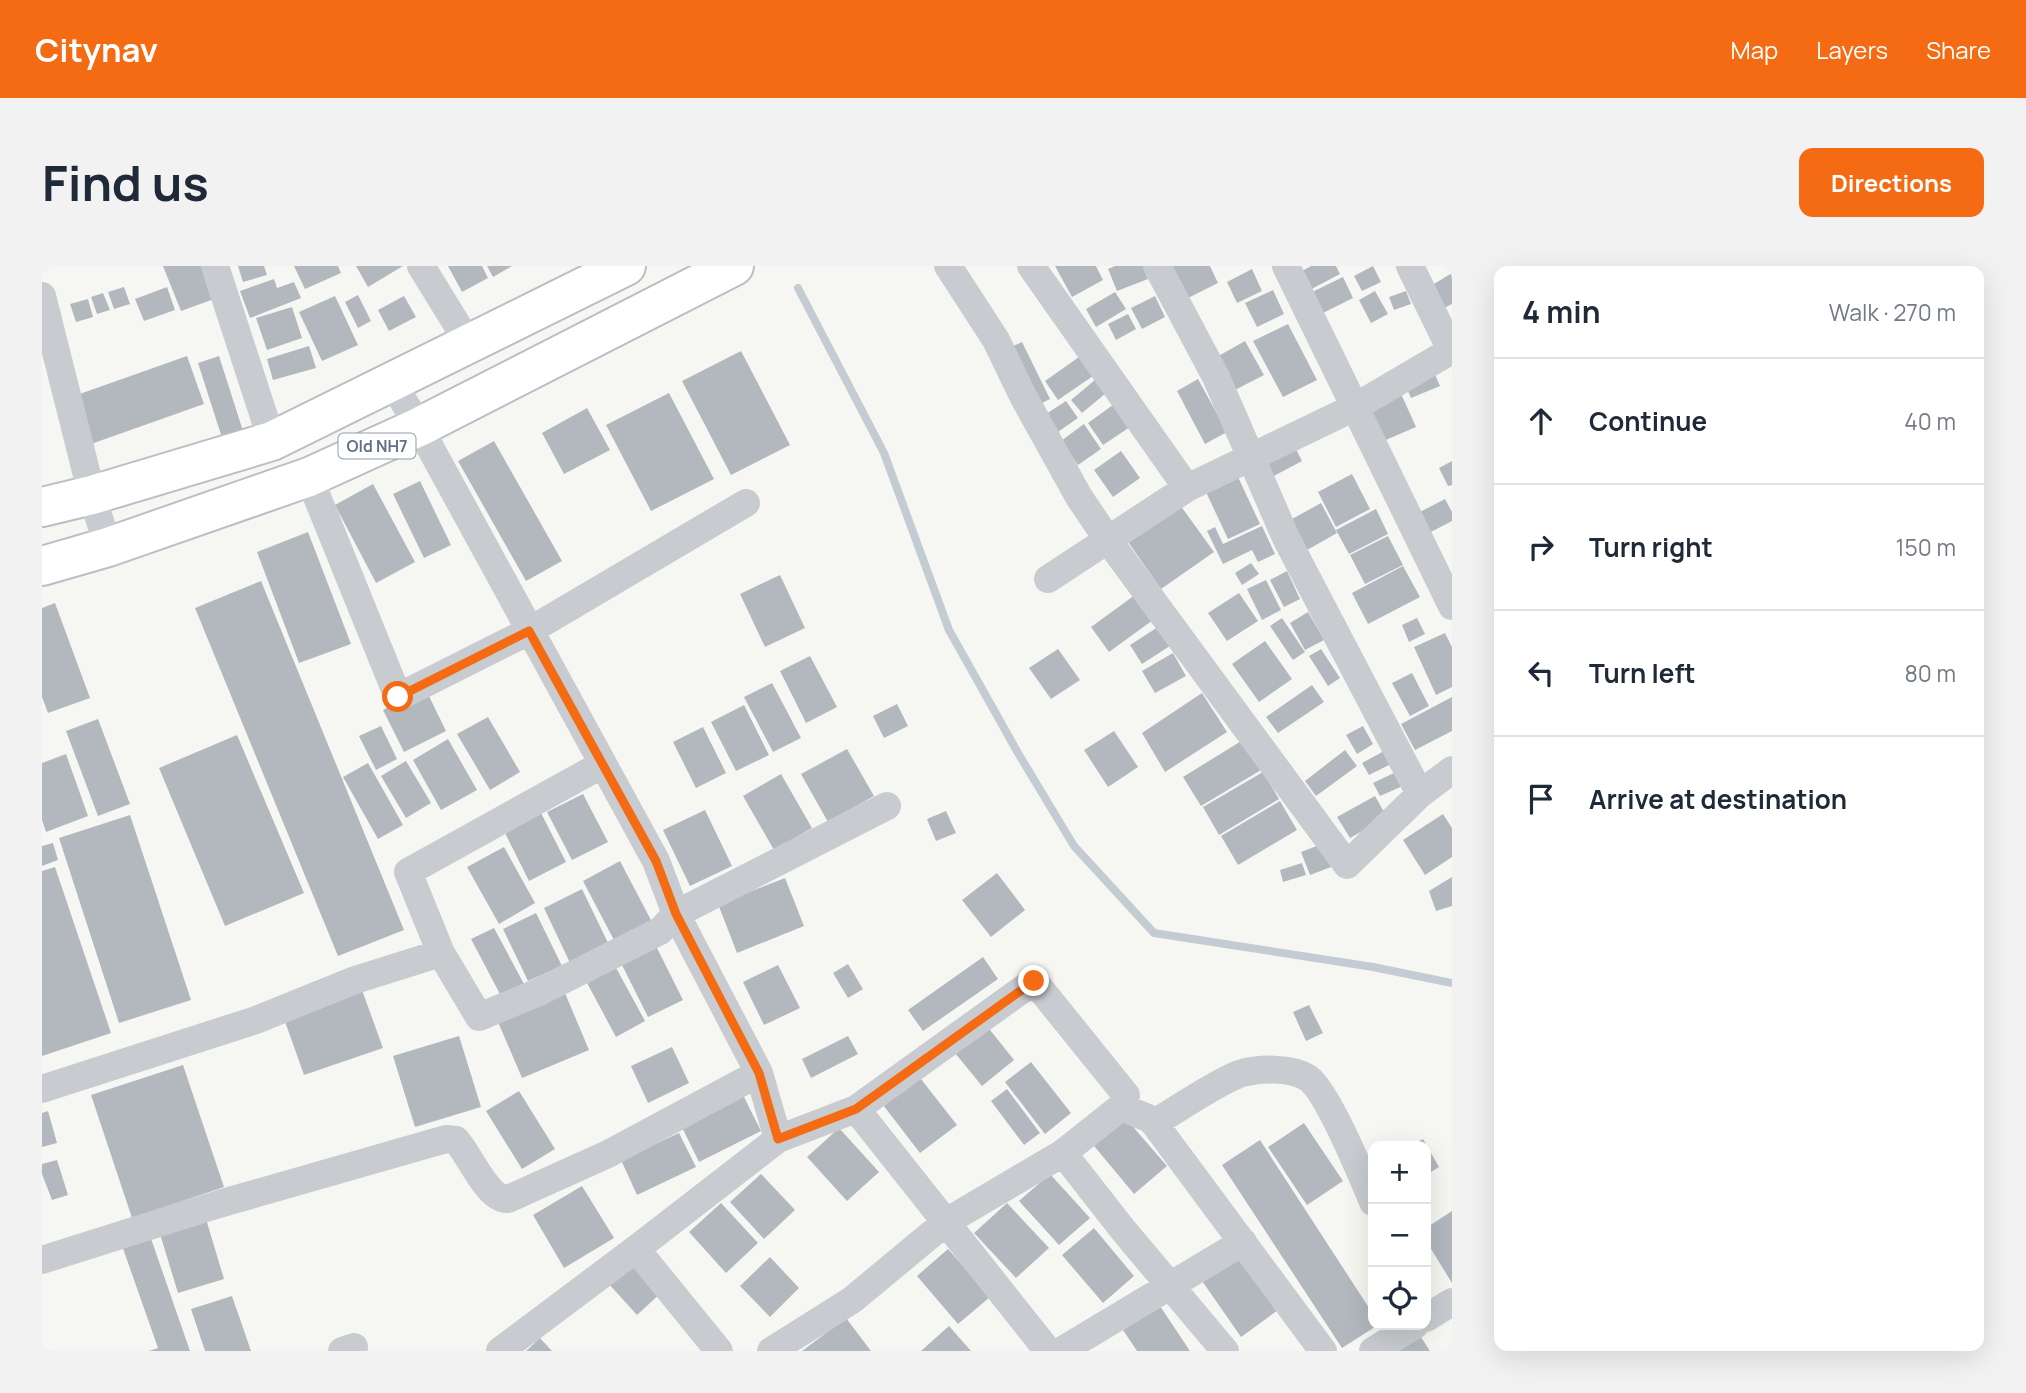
<!DOCTYPE html>
<meta charset="utf-8">
<style>
:root{--surface:#fff;--page:#f2f2f3;--text:#1f2937;--muted:#747a83;--line:#e0e1e3;--accent:#f56b14}
body{margin:0;font-family:Manrope,sans-serif;background:var(--page);color:var(--text)}
.controls{position:absolute;right:21px;bottom:21px;display:grid;overflow:hidden;border-radius:14px;box-shadow:0 7px 28px #0002}
.controls button{width:63px;height:63px;display:grid;place-items:center;padding:0;border:0;border-bottom:2px solid var(--line);background:var(--surface);color:var(--text);font:35px sans-serif}
.stop{position:absolute;width:21px;height:21px;margin:-16px;border:5px solid #f56b14;border-radius:50%;background:#fff}
.stop.end{background:#f56b14;border-color:#fff;box-shadow:0 2px 7px #0008}
.list{margin:0;padding:0;list-style:none}
h2{display:flex;justify-content:space-between;align-items:center;height:91px;margin:0;padding:0 28px;font-size:30px}
h2 small{font-size:23px;font-weight:400;color:var(--muted)}
.list li{display:grid;grid-template-columns:46px 1fr auto;gap:21px;align-items:center;box-sizing:border-box;height:126px;padding:0 28px;border-top:2px solid var(--line)}
.list b{display:block;font-size:26px;white-space:nowrap}
.list em{font-size:23px;font-style:normal;color:var(--muted)}
.icon{flex:none;width:38px;height:38px;fill:none;stroke:currentColor;stroke-width:2;stroke-linecap:round;stroke-linejoin:round}
.map{position:relative;flex:none;width:1410px;height:1085px;overflow:hidden;border-radius:14px}
header{display:flex;align-items:center;gap:42px;box-sizing:border-box;height:98px;padding:0 35px;background:var(--accent);color:#fff}
header strong{font-size:33px}
nav{display:flex;gap:38px;margin-inline-start:auto;font-size:24px}
.intro{display:flex;align-items:center;justify-content:space-between;box-sizing:border-box;height:168px;padding:0 42px}
h1{margin:0;font-size:49px}
.button{padding:18px 32px;border-radius:14px;background:var(--accent);color:#fff;font-size:24px;font-weight:700}
main{display:flex;gap:42px;padding:0 42px}
aside{flex:1;background:var(--surface);border-radius:14px;box-shadow:0 7px 28px #0002}
.map>svg:first-child{display:block}
.lines{fill:none;stroke-linecap:round;stroke-linejoin:round}
.stream{stroke:#c3ccd3;stroke-width:8}
.building{fill:#b3b8bf}
.primary-casing{stroke:#bbbec2;stroke-width:42}
.street{stroke:#c8cbcf;stroke-width:28}
.primary{stroke:#fff;stroke-width:38}
.route{stroke:#f56b14;stroke-width:9}
.labels{text-anchor:middle;dominant-baseline:central;stroke-width:7;stroke-linejoin:round;paint-order:stroke}
.shield{fill:#fff;stroke:#919cab;stroke-width:2}
.shield-label{font-size:16px;font-weight:bold;fill:#627187}
</style>
<header>
<strong>Citynav</strong>
<nav><a>Map</a><a>Layers</a><a>Share</a></nav>
</header>
<div class="intro"><h1>Find us</h1><a class="button">Directions</a></div>
<main>
<div class="map">
<svg width="1410" height="1085" viewBox="0 0 1410 1085">
<rect width="100%" height="100%" fill="#f6f7f3"/>
<g class="lines">
<path class="stream" d="M756,22L842,187L907,364L976,487L1032,580L1112,667L1331,701L1410,717"/>
</g>
<path class="building" d="M121,0H159L172,33L139,45Z
M196,0H222L225,9L201,16Z
M252,0H296L299,7L263,23Z
M314,0H361L326,21Z
M406,0H440L446,12L420,26Z
M445,0H470L451,11Z
M1013,0H1054L1061,14L1030,31Z
M1073,0H1101L1106,13L1075,25L1066,3Z
M1125,0H1168L1176,17L1142,34Z
M1269,0H1294L1298,8L1262,27L1253,9Z
M1331,0L1339,16L1320,25L1312,10Z
M1210,3L1220,25L1195,37L1185,16Z
M1410,7V38L1400,43L1387,21Z
M1301,11L1311,32L1273,51L1262,30Z
M232,13L235,22L252,16L259,32L208,52L198,25Z
M82,21L88,38L72,43L66,26Z
M125,21L133,44L102,55L93,33Z
M1231,24L1242,48L1215,61L1203,37Z
M1333,25L1346,48L1329,57L1317,34Z
M1364,25L1369,38L1352,44L1347,31Z
M1073,26L1084,43L1054,61L1044,43Z
M61,27L68,44L55,48L49,31Z
M316,29L329,55L316,62L303,36Z
M293,30L316,79L280,95L257,46Z
M362,30L374,51L347,65L336,44Z
M1113,30L1123,51L1100,63L1089,42Z
M46,33L51,51L34,56L28,38Z
M250,41L260,72L225,84L214,52Z
M1086,48L1094,63L1074,74L1066,58Z
M1246,58L1275,114L1241,131L1211,75Z
M1203,75L1222,109L1189,126L1171,93Z
M980,76L1008,133L994,140L965,83Z
M267,80L274,102L231,114L225,93Z
M699,85L748,179L689,209L640,115Z
M145,90L162,138L49,178L32,130Z
M177,90L202,168L181,175L156,97Z
M1037,91L1051,110L1016,134L1003,115Z
M1391,104L1398,120L1369,132L1362,116Z
M1156,113L1185,166L1163,178L1135,125Z
M1053,114L1064,127L1040,147L1029,134Z
M1356,121L1374,161L1339,176L1321,137Z
M627,127L672,213L609,245L564,159Z
M1024,135L1036,152L1013,168L1001,150Z
M1075,136L1091,159L1061,179L1046,157Z
M545,142L568,184L522,208L500,167Z
M1042,158L1059,183L1036,199L1019,175Z
M452,175L520,295L484,315L416,195Z
M1253,181L1260,195L1226,213L1219,200Z
M1079,185L1098,212L1071,231L1052,204Z
M1410,195V219L1406,220L1397,202Z
M1310,208L1328,243L1294,261L1276,226Z
M1196,211L1218,258L1186,273L1164,226Z
M378,215L409,279L382,292L351,228Z
M331,218L373,296L334,317L293,239Z
M1403,233L1410,246V255L1387,267L1376,247Z
M1136,236L1172,286L1119,323L1084,273Z
M1279,237L1295,267L1258,288L1241,258Z
M1334,243L1346,268L1307,288L1294,264Z
M1220,260L1233,288L1216,296L1210,284L1181,298L1165,265L1173,261L1181,278Z
M266,266L309,378L257,397L215,286Z
M1346,270L1361,299L1323,318L1308,289Z
M1209,297L1217,308L1200,319L1193,307Z
M1361,300L1378,331L1326,358L1310,327Z
M1245,305L1258,333L1242,341L1228,314Z
M738,309L763,362L723,381L698,328Z
M1224,314L1239,344L1220,354L1205,323Z
M219,315L362,664L296,690L153,342Z
M1197,327L1216,355L1185,375L1166,347Z
M1093,329L1111,354L1067,386L1049,361Z
M13,337L48,432L6,447L0,431V342Z
M1266,346L1282,374L1263,384L1248,357Z
M1240,352L1263,386L1251,394L1228,360Z
M1375,352L1383,368L1367,376L1360,359Z
M1119,359L1131,378L1100,398L1088,379Z
M1403,367L1410,381V421L1394,429L1372,381Z
M1223,375L1250,413L1217,436L1190,398Z
M1016,383L1038,414L1009,433L987,402Z
M1279,383L1298,412L1286,420L1267,390Z
M1131,387L1144,410L1113,427L1100,405Z
M768,390L795,441L764,457L738,405Z
M1370,407L1387,440L1368,450L1350,417Z
M730,417L759,472L731,486L702,431Z
M1270,419L1282,436L1236,467L1224,451Z
M383,422L404,465L362,486L341,444Z
M1160,427L1185,466L1123,506L1100,467Z
M1410,431V465L1373,484L1359,458Z
M855,438L866,460L842,472L831,450Z
M702,439L727,489L694,505L669,456Z
M446,451L478,506L448,524L415,468Z
M56,453L88,538L56,550L24,465Z
M339,460L355,493L334,504L317,470Z
M1321,460L1331,478L1315,488L1304,469Z
M661,461L684,507L654,522L631,476Z
M1072,465L1096,501L1066,521L1042,484Z
M195,469L262,627L183,660L117,502Z
M406,473L435,524L399,544L371,494Z
M1201,474L1219,504L1159,540L1141,511Z
M805,483L832,530L786,556L759,508Z
M1303,484L1315,500L1274,530L1263,515Z
M1344,484L1351,497L1327,509L1320,497Z
M24,488L46,550L4,566L0,554V497Z
M364,495L389,537L364,552L339,510Z
M326,497L361,559L336,573L301,511Z
M1356,505L1363,519L1338,530L1331,517Z
M1221,506L1237,533L1177,569L1161,541Z
M739,508L770,562L732,584L701,530Z
M541,528L566,576L530,594L505,546Z
M1333,530L1345,551L1308,572L1295,551Z
M1238,535L1255,564L1196,599L1179,570Z
M663,544L690,600L648,620L621,564Z
M904,545L914,567L894,575L885,553Z
M499,547L524,596L487,615L462,565Z
M1401,548L1410,562V591L1383,609L1361,574Z
M88,549L149,734L77,757L17,572Z
M11,577L16,594L0,600V580Z
M1280,578L1289,601L1268,609L1259,586Z
M462,581L493,637L457,658L425,601Z
M578,595L610,656L573,676L541,615Z
M1260,597L1264,609L1241,616L1238,604Z
M13,601L69,767L0,790V605Z
M955,607L983,644L949,671L920,634Z
M1410,611V640L1394,645L1387,625Z
M743,612L762,660L695,687L676,638Z
M540,623L568,681L529,699L502,642Z
M494,647L520,700L486,715L461,663Z
M452,662L482,718L459,730L429,673Z
M612,676L641,734L606,751L577,693Z
M941,691L956,713L881,765L866,744Z
M806,698L821,723L806,732L791,707Z
M736,699L758,742L722,759L701,716Z
M573,700L603,755L574,771L544,715Z
M320,724L341,782L262,809L241,750Z
M523,727L547,784L480,812L456,756Z
M1267,739L1281,767L1264,775L1251,746Z
M937,750L972,794L940,820L904,776Z
M417,770L439,841L373,861L351,790Z
M806,770L816,788L769,812L760,793Z
M630,781L647,817L606,837L589,800Z
M989,796L1029,847L1003,868L963,816Z
M141,799L182,921L90,952L49,829Z
M875,808L915,859L878,887L838,835Z
M697,821L719,865L657,896L635,851Z
M965,823L998,867L982,879L949,835Z
M477,825L513,883L480,903L444,845Z
M6,845L15,877L0,881V847Z
M1080,848L1125,900L1092,928L1048,875Z
M1262,857L1301,915L1265,939L1226,881Z
M797,862L837,906L805,935L765,891Z
M637,867L654,901L595,929L579,894Z
M1381,873L1397,901L1384,909V880H1368Z
M1218,874L1331,1048V1059H1336L1300,1082L1180,899Z
M15,894L26,929L10,934L0,908V898Z
M719,908L753,944L722,973L688,936Z
M1008,908L1048,952L1017,979L977,935Z
M540,920L572,972L522,1002L491,949Z
M679,937L716,977L684,1007L647,966Z
M965,937L1007,982L974,1012L932,967Z
M1410,945V1017L1384,975V962Z
M164,953L182,1013L136,1027L118,968Z
M1052,962L1092,1010L1061,1037L1020,989Z
M106,964L148,1085H107L116,1082L78,974Z
M906,983L948,1031L916,1058L875,1010Z
M1194,986L1236,1044L1199,1071L1158,1012Z
M728,991L757,1022L728,1051L698,1020Z
M589,994L619,1027L595,1049L565,1016Z
M190,1030L209,1085H163L149,1043Z
M1118,1040L1148,1085H1095L1081,1064Z
M804,1052L829,1085H760Z
M907,1060L929,1085H879Z
M1375,1065L1388,1085H1346Z
M498,1072L510,1085H484Z"/>
<g class="lines">
<g class="primary-casing">
<path id="primary" d="M0,241L50,229L230,175L584,0
M0,300L66,281L267,211L377,161L692,0"/>
</g>
<path class="street" d="M173,0L230,175
M379,0L427,78
M906,0L954,74L981,130L1037,231L1066,274L1305,599L1378,528L1410,504
M989,0L1145,222
M1115,0L1174,111L1244,272L1378,528
M1244,0L1410,340
M1368,0L1410,86
M0,30L50,229L66,281
M350,116L377,161L614,595L634,648L717,807L736,873
M267,211L356,431L487,365L704,237
M1006,313L1145,222L1313,141L1410,84
M399,687L366,606L561,498
M0,823L214,754L313,714L399,687L437,751L497,726L618,665L634,648L845,540
M1079,841L1106,852L1112,857L1281,1085
M814,843L1006,1085
M1112,857C1138,842 1170,819 1197,808C1216,802 1249,801 1266,812C1285,825 1321,912 1331,936
M0,994L177,938L404,873L414,874C428,889 445,934 466,933L566,888L717,807
M1384,1052L1410,1036
M300,1085L312,1081
M458,1085L594,983
M677,1085L594,983L736,873L814,843L992,715L1084,829L1079,841L1021,887
M729,1085L810,1034L904,956L1021,887L1082,965L1183,1085
M1019,1085L1201,976
M1331,1085L1373,1059"/>
<use href="#primary" class="primary"/>
</g>
<g class="lines">
<path class="route" d="M356,431L487,365L614,595L634,648L717,807L736,873L814,843L992,715"/>
</g>
<g class="labels">
<rect class="shield" x="296.5" y="167.5" width="77" height="25" rx="5"/>
<g class="shield-label">
<text x="335" y="180">Old NH7</text>
</g>
</g>
</svg>
<div class="controls">
<button>+</button>
<button>−</button>
<button><svg class="icon" aria-label="locate" viewBox="0 0 24 24"><circle cx="12" cy="12" r="6"/><path d="M12 2v4M12 18v4M2 12h4M18 12h4"/></svg></button>
</div>
<div class="stop" style="left:356px;top:431px"></div>
<div class="stop end" style="left:992px;top:715px"></div>
</div>
<aside>
<h2>4 min<small>Walk · 270 m</small></h2>
<ul class="list">
<li><svg class="icon" aria-label="ahead" viewBox="0 0 24 24"><path d="M12 20V5M6 11l6-6 6 6"/></svg><div><b>Continue</b></div><em>40 m</em></li>
<li><svg class="icon" aria-label="right" viewBox="0 0 24 24"><path d="M7 20v-9h11M14 6l5 5-5 5"/></svg><div><b>Turn right</b></div><em>150 m</em></li>
<li><svg class="icon" aria-label="left" viewBox="0 0 24 24"><path d="M17 20v-9H6M10 6l-5 5 5 5"/></svg><div><b>Turn left</b></div><em>80 m</em></li>
<li><svg class="icon" aria-label="arrive" viewBox="0 0 24 24"><path d="M6 21V4h12l-3 4 3 4H6"/></svg><div><b>Arrive at destination</b></div></li>
</ul>
</aside>
</main>
